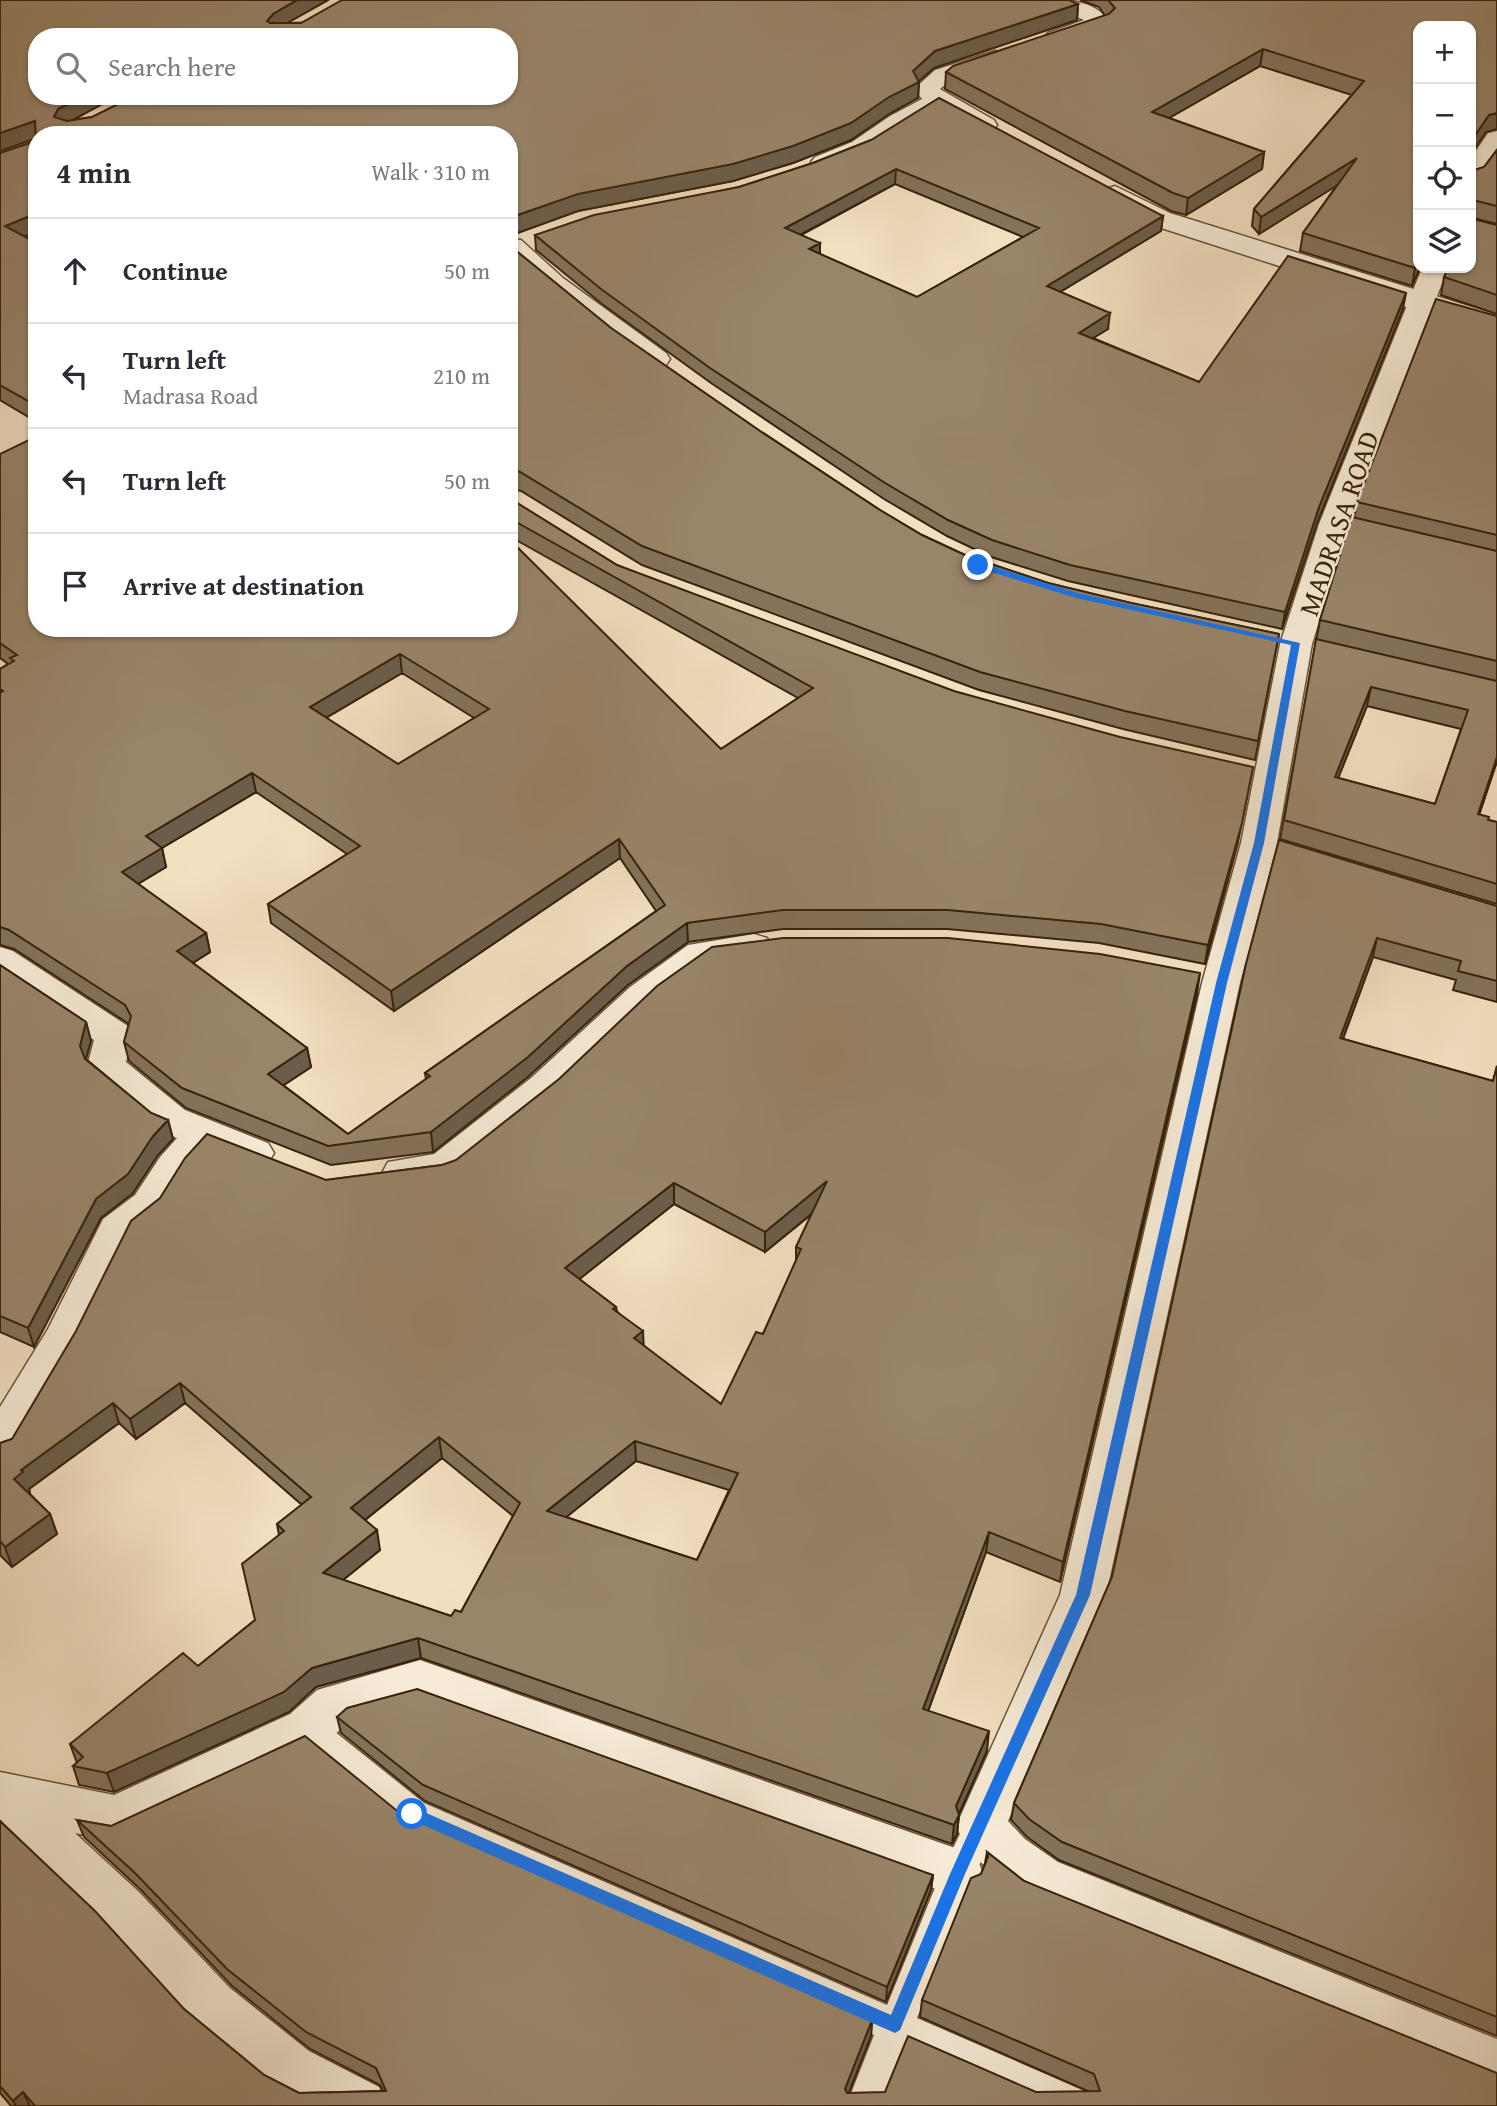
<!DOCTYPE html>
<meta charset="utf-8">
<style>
:root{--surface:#fff;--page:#f2f2f3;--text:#2b2b33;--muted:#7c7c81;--line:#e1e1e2}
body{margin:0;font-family:"Gentium Book Plus",serif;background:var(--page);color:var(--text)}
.controls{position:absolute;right:21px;top:21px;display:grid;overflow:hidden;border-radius:14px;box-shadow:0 2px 5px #0004}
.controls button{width:63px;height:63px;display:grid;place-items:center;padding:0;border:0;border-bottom:2px solid var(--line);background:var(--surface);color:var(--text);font:35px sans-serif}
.stop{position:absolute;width:21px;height:21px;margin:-16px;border:5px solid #1a73e8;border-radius:50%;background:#fff}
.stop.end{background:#1a73e8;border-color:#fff;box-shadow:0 2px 7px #0008}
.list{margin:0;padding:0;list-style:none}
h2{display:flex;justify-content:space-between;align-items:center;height:91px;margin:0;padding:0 28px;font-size:30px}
h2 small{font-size:23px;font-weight:400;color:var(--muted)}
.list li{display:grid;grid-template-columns:46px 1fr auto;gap:21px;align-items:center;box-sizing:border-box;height:105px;padding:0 28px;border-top:2px solid var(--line)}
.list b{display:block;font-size:26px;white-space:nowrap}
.list p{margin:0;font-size:23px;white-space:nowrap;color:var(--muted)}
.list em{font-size:23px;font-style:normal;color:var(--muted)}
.icon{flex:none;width:38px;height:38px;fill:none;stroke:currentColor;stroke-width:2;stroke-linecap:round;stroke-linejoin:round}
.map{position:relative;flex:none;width:1497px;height:2106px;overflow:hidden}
.search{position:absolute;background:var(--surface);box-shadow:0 2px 5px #0004;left:28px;top:28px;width:490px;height:77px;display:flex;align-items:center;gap:18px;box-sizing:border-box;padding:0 24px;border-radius:28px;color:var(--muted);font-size:26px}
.panel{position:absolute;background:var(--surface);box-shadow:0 2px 5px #0004;left:28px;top:126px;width:490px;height:511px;border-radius:28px}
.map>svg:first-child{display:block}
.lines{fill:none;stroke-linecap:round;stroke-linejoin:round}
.service-casing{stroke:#665239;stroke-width:3}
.minor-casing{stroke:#665239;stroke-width:3}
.tertiary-casing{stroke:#665239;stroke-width:3}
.service{fill:#f7ebd7;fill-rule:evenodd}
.minor{fill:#f7ebd7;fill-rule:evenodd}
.tertiary{fill:#f7ebd7;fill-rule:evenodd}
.wall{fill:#84725b;stroke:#37220c;stroke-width:2;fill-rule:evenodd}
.shaded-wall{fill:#6b5d4a;stroke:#37220c;stroke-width:2}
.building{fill:#99856a;stroke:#37220c;stroke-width:2;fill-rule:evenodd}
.route{fill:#1a73e8}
.labels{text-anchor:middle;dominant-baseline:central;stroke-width:5;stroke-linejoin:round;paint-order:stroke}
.street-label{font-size:28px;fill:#37220c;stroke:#f7ebd7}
</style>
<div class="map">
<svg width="1497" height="2106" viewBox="0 0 1497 2106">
<rect width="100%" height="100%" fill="#f3e0c1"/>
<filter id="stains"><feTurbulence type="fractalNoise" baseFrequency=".00286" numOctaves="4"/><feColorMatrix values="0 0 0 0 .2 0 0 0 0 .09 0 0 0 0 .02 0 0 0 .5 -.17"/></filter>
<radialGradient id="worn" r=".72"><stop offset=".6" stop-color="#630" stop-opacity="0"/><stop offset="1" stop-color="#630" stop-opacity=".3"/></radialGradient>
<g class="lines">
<g class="service-casing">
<path id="service" d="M307,1714L319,1719L424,1803L887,2005L941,1873L969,1815L981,1810L993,1815L998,1826L973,1878L917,2018L1089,2093L1094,2106H1034L905,2049L882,2106H846L874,2035L400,1825L295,1739L290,1729L295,1719Z"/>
</g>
<g class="minor-casing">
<path id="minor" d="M1045,0C1070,0 1095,0 1111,23L1107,28L1064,43H1048L1044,38L1048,33L1084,20L1048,5Z
M995,51L1003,53L1007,58L1003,63L951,80L940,89L994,120L997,125L994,130C974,135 955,119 938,110C909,125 846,175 815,167L811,162L815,157L852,142L890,116L922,99L914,89L935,70Z
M1115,186L1170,213L1497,315V332L1409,308L1152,225L1106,199L1102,194L1106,189Z
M509,239L521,240L563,278L666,353L670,359L666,365L656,367L646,365L543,290L509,258Z
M754,934L767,938L772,947L767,956L711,965L656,1005L559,1098L458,1178L402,1188L388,1184L382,1173L388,1162L434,1154L531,1078L630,987L688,945Z
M0,947L13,951L128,1026L133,1035L126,1062L185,1110L268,1143L274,1153L268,1163L254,1168L211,1152L188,1177L163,1217L134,1240L80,1350L16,1458L0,1463V1407L48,1329L103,1219L135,1195L160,1157L177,1138L157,1130L92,1076L87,1066L94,1040L0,978Z
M420,1660L958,1849L976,1856L983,1873L976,1890L958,1897L420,1702L349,1722L324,1744L116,1841L75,1833L139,1892L230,1988L309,2051L379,2087L387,2106H304L271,2089L192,2024L103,1926L0,1828V1772L114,1795L290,1714L317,1690Z"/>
</g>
<g class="tertiary-casing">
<path id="tertiary" d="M1497,131V157L1480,182L1471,185V158L1488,133Z
M1422,268H1448L1349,524L1312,644L1277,843L1240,983L1106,1595L1008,1821L1025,1839L1058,1862L1497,2039V2091L1022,1896C994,1876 970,1857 956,1826L1060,1595L1202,983L1241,843L1280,644L1319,524Z"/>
</g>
<use href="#service" class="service"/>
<use href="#minor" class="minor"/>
<use href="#tertiary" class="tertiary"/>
</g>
<path class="wall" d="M0,0H328L286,23L1078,4L1077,20L934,68L919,81L918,98L889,114L851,140L793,163L733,181L578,211L509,236V135H37L25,237L37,243V422L0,400V153L36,141ZM37,37L509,96L92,117L73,120Z
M1080,0H1497V129L1486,132L1472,152V168L1475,170L1484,167L1497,150V224L1473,218V219L1497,225V314L1441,295L1444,277L1471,268V26L1418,268L1412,286L1300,251L1303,233L1337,185L1259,234L1252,226L1254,209L1352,95L1260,66L1169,118L1264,152L1262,169L1186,215L1171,211L945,89L946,72L1105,16L1099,7Z
M871,140L1163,216L1161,231L1060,292L1108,329L1093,338L1199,382L1403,309L1317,523L1282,629L1068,581L991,557L947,536L884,499L711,383L602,304L536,250L535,235L739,187L813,163ZM895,184L1023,237L917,297L820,254L801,235Z
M509,245L611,328L760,431L880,510L922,535L967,556L1048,583L1131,603L1279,634L1255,760L1123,729L979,690L642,565L521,491L509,488Z
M1497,316V761L1479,815L1489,820L1497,822V904L1280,839L1320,620L1354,518L1357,502ZM1367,706L1461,729L1435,804L1338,778Z
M0,454L509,628L721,749L798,698L509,536V498L617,565L1238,842L1205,964L1099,943L947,929H783L688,942L628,985L529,1076L433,1152L331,1165L186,1108L129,1061L124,1042L129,1024L14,949L0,945V669L8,664L0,658ZM402,673L474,718L398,764L326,718ZM256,792L347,854L268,904L271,923L394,1011L620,858L656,911L425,1073L426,1079L348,1134L283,1085L311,1067L307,1048L193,963L210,952L206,933L138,884L166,867L162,848Z
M1497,906V1002L1453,990L1456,980L1373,957L1343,1039L1493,1081L1497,1066V2036L1059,1860L1027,1837L1011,1820L1014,1803L1112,1577L1246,964Z
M0,965L86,1022L91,1041L86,1059L151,1113L168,1120L173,1139L158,1155L133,1193L101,1218L34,1347L0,1332Z
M1197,994L1060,1582L986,1552L928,1711L987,1751L959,1814L957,1834L952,1844L421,1658L316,1687L289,1712L114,1792L79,1785L73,1766L77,1763L70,1744L198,1666L255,1620L279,1535L277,1524L302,1505L185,1403L136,1439L119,1423L29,1489L30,1493H29L50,1514L57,1534L12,1567L0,1555V1443L12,1439L326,1180L442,1165ZM674,1204L765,1252L812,1214L796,1247V1261L763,1334L721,1404L643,1346L617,1311L616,1307L579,1279ZM442,1458L513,1516L461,1612L451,1616L343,1580L380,1550L365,1520ZM636,1461L729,1490L697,1560L566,1517Z
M337,1717L933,1875L931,1890L886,2002L425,1801L341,1733Z
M396,1810L872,2020L871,2036L849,2093L1090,2092L920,2017L922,2000L981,1874L985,1863L987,1852L1024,1881L1497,2106H11L0,2093V1821L184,2009L264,2075L299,2093L383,2091L380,2085L310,2049L232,1986L141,1890L84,1837L77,1820L111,1826Z"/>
<path class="shaded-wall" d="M297,0H328L275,30L267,21L273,14Z
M1078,4L1077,20L934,68L918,82H919L918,98L889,114L851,140L793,163L733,181L578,211L509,236V218L913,71L935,51Z
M1263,49L1260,66L1150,129L1152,112Z
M83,96H117L62,126L54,117L58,109Z
M1497,113V129L1486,132L1471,154L1472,140L1489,115Z
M35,121L37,138L0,151V133Z
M1264,152L1262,169L1186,215L1188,198Z
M1357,158L1354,175L1259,234L1261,217Z
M896,169L895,184L785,243V228Z
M37,213V231L9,244L5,226Z
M1163,216L1161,231L1045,301L1047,286Z
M820,243V258L809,249Z
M1418,262V268H1420L1412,286L1415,268Z
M1406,293L1403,309L1317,523L1282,629L1285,612L1319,507Z
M1110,313L1108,329L1077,348L1079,333Z
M400,654L402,673L312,726L310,707Z
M1371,687L1367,706L1331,796L1335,777Z
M1497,757V761L1473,833L1478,814Z
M1253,767L1238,842L1205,964L1208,945Z
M252,773L256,792L162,848L166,867L126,891L122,872L146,836Z
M619,839L620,858L394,1011L391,991Z
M687,923L688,942L628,985L529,1076L433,1152L431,1132L627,966Z
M206,933L210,952L181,970L177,951Z
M1377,938L1373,957L1336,1057L1340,1038Z
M1200,973L1197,994L1060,1582L1063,1562Z
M86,1022L91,1041L84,1065L80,1046Z
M307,1048L311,1067L272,1093L268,1074Z
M168,1120L173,1139L158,1155L133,1193L101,1218L34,1347L28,1328L96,1199Z
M827,1181V1201L765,1252V1232Z
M674,1183V1204L567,1289L565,1268Z
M643,1331L644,1351L634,1338Z
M180,1383L185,1403L136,1439L130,1419Z
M113,1403L119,1423L29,1489L30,1493L21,1499L14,1479L21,1470Z
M439,1437L442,1458L355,1528L351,1508Z
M635,1441L636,1461L549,1531L547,1511Z
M50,1514L57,1534L12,1567L5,1547Z
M377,1530L380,1550L327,1593L323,1573Z
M989,1532L986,1552L922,1728L923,1709Z
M418,1638L421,1658L316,1687L289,1712L114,1792L107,1773L312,1668Z
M989,1731L987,1751L954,1825L956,1806Z
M959,1815L957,1834L952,1844L954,1825Z
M933,1875L931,1890L886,2002L887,1987Z
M872,2020L871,2036L844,2105L845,2089Z
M23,2092L30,2106H16L13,2101Z"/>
<path class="building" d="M0,0H297L273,14L267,21L270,23H301L342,0H1069L1078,4L935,51L913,71L919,82L889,97L851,123L793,146L733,164L578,194L509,218V135H37V213L5,226L37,243V406L0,385V153L36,141L35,121L0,133ZM37,37H509V96H134L92,117L67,121L54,117L58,109L83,96H37Z
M1108,0H1497V113L1489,115L1472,140V168L1475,170L1484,167L1497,150V206L1473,200V219L1497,225V295L1444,277L1448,268H1471V26H1418V262L1415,268L1303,233L1357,158L1261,217L1254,209L1364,81L1263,49L1152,112L1264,152L1188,198L1173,193L946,72L953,66L1109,14L1115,8Z
M939,98L1163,216L1047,286L1110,313L1079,333L1199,382L1288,256L1406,293L1319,507L1285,612L1070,565L992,540L948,520L885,483L710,368L601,289L535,235L594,215L739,187L813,163L871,140ZM896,169L1039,228L917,297L809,249L820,243L785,228Z
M509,245L611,328L760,431L880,510L922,535L967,556L1048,583L1131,603L1279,634L1258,741L1125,711L980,672L642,546L520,472L509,469Z
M1436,299L1497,316V535L1357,502Z
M37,436V628H509V539L721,749L813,688L509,518V498L617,565L954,691L1120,737L1253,767L1242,823L1208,945L1101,924L948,910H783L687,923L627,966L528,1057L431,1132L328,1146L182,1088L124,1042L131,1016L125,1005L9,930L0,927V693L3,691L0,689V669L14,661L10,658L17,655L0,643V454ZM400,654L489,709L398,764L310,707ZM252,773L360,846L268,904L391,991L619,839L665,905L425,1073L430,1076L348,1134L268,1074L307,1048L177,951L206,933L122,872L162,848L146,836Z
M1352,517L1497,551V661L1320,620Z
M1316,639L1497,681V757L1478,814L1489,817L1488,820L1497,822V884L1284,820ZM1371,687L1468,710L1435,804L1335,777Z
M1279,840L1497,906V981L1458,971L1461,961L1377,938L1340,1038L1493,1081L1497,1066V2017L1062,1842L1029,1819L1014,1803L1112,1577L1246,964Z
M783,938H948L1100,954L1200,973L1063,1562L989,1532L923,1709L989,1731L956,1806L959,1815L954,1825L418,1638L312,1668L284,1692L107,1773L73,1766L83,1757L70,1744L183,1653L198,1666L255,1620L242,1564L284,1531L277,1524L311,1497L180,1383L130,1419L113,1403L21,1470L23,1472L14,1479L50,1514L5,1547L0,1541V1443L12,1439L76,1331L131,1221L160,1198L185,1158L207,1134L326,1180L442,1165L456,1160L559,1079L657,986L712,947ZM827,1181L796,1247L801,1249L763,1334L756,1332L721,1404L634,1338L643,1331L613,1309L616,1307L565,1268L674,1183L765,1232ZM439,1437L520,1503L461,1612L455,1610L451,1616L323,1573L377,1530L351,1508ZM635,1441L738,1473L697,1560L547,1511Z
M0,965L86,1022L80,1046L85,1059L151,1113L168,1120L153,1136L128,1174L96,1199L28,1328L0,1316Z
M417,1689L933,1875L887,1987L423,1785L337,1717L347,1708Z
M305,1736L396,1810L872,2020L845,2089L847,2093L885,2092L908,2036L1036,2092L1100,2091L1094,2074L922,2000L971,1878L981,1874L988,1857L987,1852L1024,1881L1497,2073V2106H35L23,2092L13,2101L0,2086V1821L95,1911L184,2009L264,2075L299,2093L386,2091L376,2068L306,2032L227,1969L135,1873L77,1820L111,1826Z"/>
<path class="route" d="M978,562L1078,593L1300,643L1264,843L1227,983L1090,1595L965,1874L900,2030L895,2033L407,1818L404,1814L407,1809H417L891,2015L950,1874L1076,1595L1216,983L1254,843L1291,645L1076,598L975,567L974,565Z"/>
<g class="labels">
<g class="street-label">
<text transform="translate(1338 523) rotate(-71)">MADRASA ROAD</text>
</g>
</g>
<rect width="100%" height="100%" filter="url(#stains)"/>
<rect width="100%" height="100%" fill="url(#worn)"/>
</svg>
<div class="controls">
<button>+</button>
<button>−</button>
<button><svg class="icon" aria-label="locate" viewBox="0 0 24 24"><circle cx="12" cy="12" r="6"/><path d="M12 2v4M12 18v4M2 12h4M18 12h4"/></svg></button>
<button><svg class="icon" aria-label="layers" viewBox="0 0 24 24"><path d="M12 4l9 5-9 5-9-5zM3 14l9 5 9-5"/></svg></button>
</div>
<div class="stop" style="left:412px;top:1814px"></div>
<div class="stop end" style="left:978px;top:565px"></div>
<div class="search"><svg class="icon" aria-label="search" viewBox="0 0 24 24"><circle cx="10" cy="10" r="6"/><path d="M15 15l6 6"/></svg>Search here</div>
<section class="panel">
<h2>4 min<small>Walk · 310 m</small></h2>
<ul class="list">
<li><svg class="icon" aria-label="ahead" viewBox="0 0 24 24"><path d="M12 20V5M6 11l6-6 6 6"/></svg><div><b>Continue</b></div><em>50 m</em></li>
<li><svg class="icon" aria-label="left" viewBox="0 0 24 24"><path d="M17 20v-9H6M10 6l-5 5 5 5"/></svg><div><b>Turn left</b><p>Madrasa Road</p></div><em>210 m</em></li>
<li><svg class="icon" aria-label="left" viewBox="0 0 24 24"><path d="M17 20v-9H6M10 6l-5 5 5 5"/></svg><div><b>Turn left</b></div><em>50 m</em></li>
<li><svg class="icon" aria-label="arrive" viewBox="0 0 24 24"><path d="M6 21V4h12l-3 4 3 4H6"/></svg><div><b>Arrive at destination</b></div></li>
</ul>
</section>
</div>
